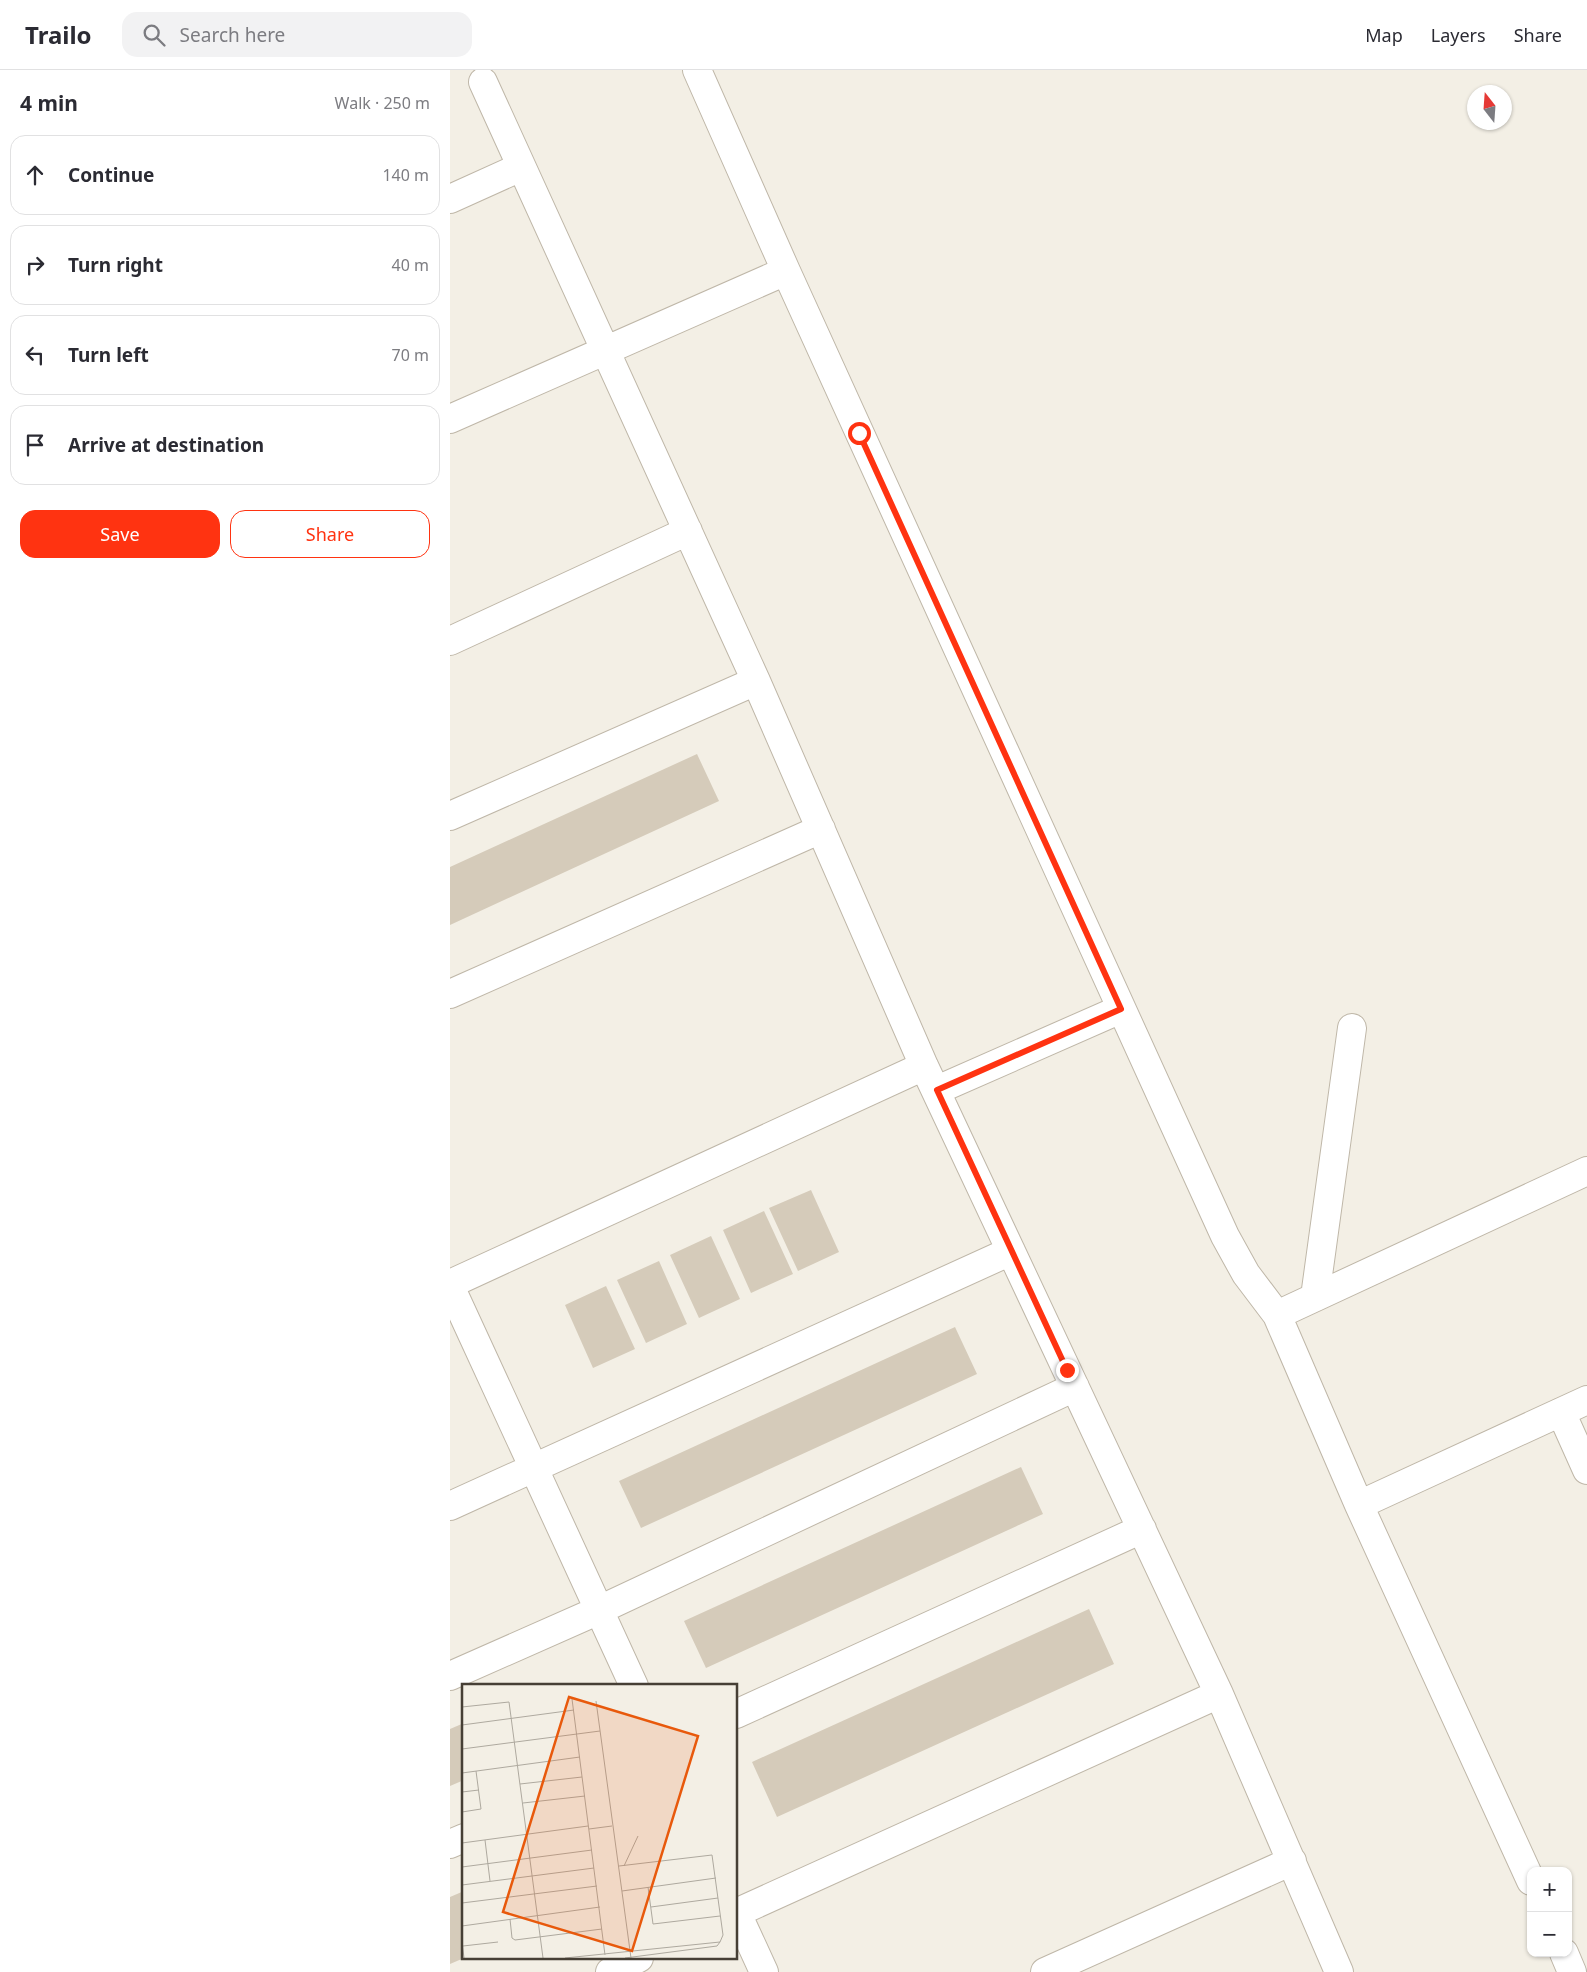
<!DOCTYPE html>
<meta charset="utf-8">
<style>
:root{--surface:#fff;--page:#f2f2f3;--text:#2b2b33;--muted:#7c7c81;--line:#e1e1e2;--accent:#f31}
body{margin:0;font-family:"Noto Sans",sans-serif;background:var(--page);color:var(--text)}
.controls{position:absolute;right:15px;bottom:15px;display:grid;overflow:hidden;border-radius:10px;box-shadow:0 1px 4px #0004}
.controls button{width:45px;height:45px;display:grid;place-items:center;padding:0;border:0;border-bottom:1px solid var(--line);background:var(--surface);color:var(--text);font:25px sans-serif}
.compass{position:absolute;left:1017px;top:15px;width:45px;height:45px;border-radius:50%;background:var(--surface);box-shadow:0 1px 4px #0004;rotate:343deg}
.stop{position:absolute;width:15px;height:15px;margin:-11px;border:4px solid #f31;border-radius:50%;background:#fff}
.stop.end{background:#f31;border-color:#fff;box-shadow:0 1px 5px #0008}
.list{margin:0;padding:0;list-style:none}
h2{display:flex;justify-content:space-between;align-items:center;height:65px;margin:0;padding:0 20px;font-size:21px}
h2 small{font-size:16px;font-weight:400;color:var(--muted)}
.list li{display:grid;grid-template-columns:32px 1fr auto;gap:15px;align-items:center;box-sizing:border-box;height:80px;margin:0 10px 10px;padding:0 10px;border:1px solid var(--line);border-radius:15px}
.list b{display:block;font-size:19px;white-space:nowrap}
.list em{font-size:16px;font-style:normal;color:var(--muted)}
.actions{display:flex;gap:10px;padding:15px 20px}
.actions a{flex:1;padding:11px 0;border:1px solid var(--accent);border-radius:15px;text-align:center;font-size:18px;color:var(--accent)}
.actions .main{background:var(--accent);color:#fff}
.icon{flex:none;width:28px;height:28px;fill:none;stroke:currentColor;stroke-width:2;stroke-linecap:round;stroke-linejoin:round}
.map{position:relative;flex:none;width:1137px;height:1902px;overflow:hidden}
header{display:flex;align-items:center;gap:30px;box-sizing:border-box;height:70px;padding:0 25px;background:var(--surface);border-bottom:1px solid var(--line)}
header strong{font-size:24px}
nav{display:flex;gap:28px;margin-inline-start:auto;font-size:18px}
.search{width:350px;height:45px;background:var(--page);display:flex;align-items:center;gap:12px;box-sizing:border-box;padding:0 18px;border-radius:15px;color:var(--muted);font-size:19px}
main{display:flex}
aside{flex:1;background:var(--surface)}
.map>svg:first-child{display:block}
.building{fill:#d5cbba}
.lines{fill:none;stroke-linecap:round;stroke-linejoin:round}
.minor-casing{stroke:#bfb7a8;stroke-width:30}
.minor{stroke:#fff;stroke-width:28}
.route{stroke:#f31;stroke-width:6}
.inset-road{fill:none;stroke:#aea99f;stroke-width:1}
.view{fill:#e8590c;fill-opacity:0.15;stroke:#e8590c;stroke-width:2.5}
.inset-edge{fill:none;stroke:#463f35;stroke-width:2.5}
</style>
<header>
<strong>Trailo</strong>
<div class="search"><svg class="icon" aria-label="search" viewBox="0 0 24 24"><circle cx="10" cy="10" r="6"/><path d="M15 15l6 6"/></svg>Search here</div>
<nav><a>Map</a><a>Layers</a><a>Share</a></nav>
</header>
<main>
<aside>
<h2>4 min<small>Walk · 250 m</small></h2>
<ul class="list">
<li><svg class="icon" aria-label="ahead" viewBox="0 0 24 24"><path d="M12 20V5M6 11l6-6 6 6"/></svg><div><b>Continue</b></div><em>140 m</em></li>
<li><svg class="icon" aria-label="right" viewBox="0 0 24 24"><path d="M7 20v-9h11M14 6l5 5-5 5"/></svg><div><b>Turn right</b></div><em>40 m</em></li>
<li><svg class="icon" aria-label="left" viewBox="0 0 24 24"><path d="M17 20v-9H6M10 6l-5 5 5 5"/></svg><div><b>Turn left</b></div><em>70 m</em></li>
<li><svg class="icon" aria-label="arrive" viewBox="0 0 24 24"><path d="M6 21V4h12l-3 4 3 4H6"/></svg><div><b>Arrive at destination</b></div></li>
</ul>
<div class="actions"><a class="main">Save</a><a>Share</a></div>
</aside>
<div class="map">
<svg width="1137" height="1902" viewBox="0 0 1137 1902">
<rect width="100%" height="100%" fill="#f3efe5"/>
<path class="building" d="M247,684L269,731L0,855V797Z
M361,1120L389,1182L348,1201L319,1138Z
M314,1141L343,1204L301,1223L273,1160Z
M261,1166L290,1229L249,1248L220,1185Z
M209,1191L237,1254L196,1273L167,1210Z
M156,1216L185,1279L143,1298L115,1235Z
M505,1257L527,1304L191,1458L169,1411Z
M571,1397L593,1444L256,1598L234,1551Z
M639,1539L664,1594L327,1747L302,1692Z
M14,1653V1710L0,1716V1659Z
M14,1821V1888L0,1894V1827Z"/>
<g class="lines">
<g class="minor-casing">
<path id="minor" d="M247,0L336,201L775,1166L796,1204L827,1245L909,1435L1081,1811
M33,12L306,611L474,996L769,1624L889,1902
M0,129L71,97
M0,349L336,201
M0,571L238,461
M0,746L306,611
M0,924L371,759
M487,1020L671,939
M0,1214L474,996
M0,1216L184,1616
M865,1227L902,958
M827,1245L1137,1101
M1111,1342L1137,1400
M909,1435L1137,1330
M0,1436L561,1181
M0,1606L147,1541L625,1317
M286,1644L692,1459
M0,1774L14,1768
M286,1841L314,1902
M286,1843L769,1624
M1114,1883L1122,1902
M160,1902L189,1888
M595,1902L842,1791"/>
</g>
<use href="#minor" class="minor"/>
</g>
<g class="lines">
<path class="route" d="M409,363L671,939L487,1020L617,1300"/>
</g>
<g transform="translate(12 1614)">
<rect width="275" height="275" fill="#f3efe5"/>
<path class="inset-road" d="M110,15L143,271M134,17L169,274M0,23L47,18L81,274M0,41L112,26M0,65L138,47M0,89L118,73M58,100L120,93M0,108L17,106M61,119L123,112M0,128L19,125L14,87M127,145L150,142M23,156L28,197M0,159L126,142M157,182L250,171L261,251L258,258M162,182L176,152M0,183L130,166M0,201L132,184M186,203L191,240L258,232M160,207L254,194M0,219L135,202M189,223L256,214M48,235L50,254L53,256L140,245M0,242L138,223M0,258L2,274M1,262L36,258M103,274L258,258L255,262L163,274"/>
<path class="view" d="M107,13L236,52L170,267L41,228Z"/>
<rect width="275" height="275" class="inset-edge"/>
</g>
</svg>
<div class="controls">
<button>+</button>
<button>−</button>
</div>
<svg class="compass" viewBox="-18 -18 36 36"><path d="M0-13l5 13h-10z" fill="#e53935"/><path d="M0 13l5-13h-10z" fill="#7c7c81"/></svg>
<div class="stop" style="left:409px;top:363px"></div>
<div class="stop end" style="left:617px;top:1300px"></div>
</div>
</main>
